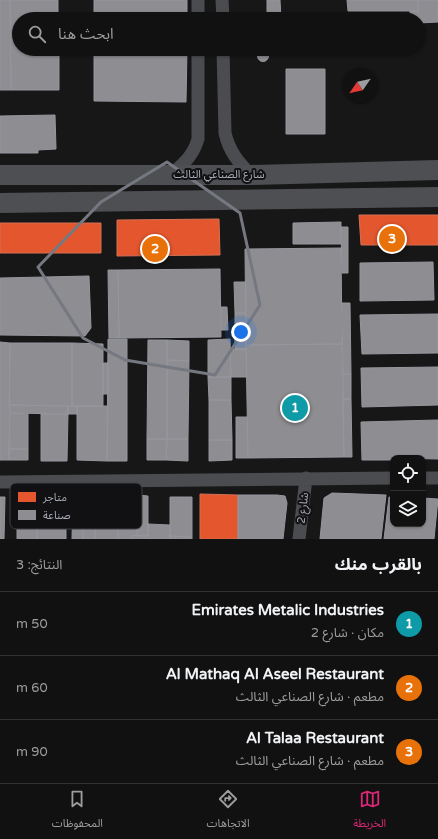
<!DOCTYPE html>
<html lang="ar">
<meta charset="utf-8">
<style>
:root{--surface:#111;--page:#1a1a1a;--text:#f1f3f6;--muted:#9c9d9f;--line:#303131;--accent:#db2777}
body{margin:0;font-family:"Varela Round","Noto Sans Arabic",sans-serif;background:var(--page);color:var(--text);direction:rtl}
.controls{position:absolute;right:12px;bottom:12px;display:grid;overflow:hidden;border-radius:8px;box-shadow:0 1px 3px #0004}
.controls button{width:36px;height:36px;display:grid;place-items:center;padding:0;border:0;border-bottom:1px solid var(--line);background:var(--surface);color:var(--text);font:20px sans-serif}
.compass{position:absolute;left:342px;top:68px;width:36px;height:36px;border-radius:50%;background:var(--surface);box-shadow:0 1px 3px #0004;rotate:236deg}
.you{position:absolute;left:241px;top:332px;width:14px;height:14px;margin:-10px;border:3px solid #fff;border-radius:50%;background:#1a73e8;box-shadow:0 0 0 6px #1a73e833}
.badge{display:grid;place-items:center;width:26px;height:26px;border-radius:50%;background:var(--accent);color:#fff;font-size:13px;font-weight:700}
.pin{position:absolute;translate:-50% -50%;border:2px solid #fff;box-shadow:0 1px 4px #0006}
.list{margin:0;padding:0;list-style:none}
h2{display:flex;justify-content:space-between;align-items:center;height:52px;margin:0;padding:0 16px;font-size:17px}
h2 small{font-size:13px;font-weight:400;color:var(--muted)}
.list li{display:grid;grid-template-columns:26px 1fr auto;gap:12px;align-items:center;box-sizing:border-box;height:64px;padding:0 16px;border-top:1px solid var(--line)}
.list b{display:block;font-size:15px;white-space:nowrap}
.list p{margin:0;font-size:13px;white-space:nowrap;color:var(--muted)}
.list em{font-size:13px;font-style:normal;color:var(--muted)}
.icon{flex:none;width:22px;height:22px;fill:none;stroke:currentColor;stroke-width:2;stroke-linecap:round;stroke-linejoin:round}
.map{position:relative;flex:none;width:438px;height:539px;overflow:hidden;direction:ltr}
.search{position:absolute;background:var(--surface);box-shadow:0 1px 3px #0004;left:12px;right:12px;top:12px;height:44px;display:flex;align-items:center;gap:10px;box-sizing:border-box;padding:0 14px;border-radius:22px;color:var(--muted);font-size:15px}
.sheet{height:244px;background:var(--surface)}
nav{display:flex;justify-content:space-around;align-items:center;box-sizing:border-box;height:56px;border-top:1px solid var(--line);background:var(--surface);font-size:11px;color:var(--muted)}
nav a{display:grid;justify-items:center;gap:2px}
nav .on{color:var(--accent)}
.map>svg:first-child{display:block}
.shops{fill:#e4572e;stroke:#d27157}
.industry{fill:#8d8d92;stroke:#95979d}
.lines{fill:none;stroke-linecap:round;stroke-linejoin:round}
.minor{stroke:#4b4c50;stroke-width:13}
.primary{stroke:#4d4f52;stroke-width:20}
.marked{fill:none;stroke:#757880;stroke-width:3;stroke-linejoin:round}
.labels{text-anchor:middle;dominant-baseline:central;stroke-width:4;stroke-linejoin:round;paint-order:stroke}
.street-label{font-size:11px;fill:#a8adb8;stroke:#111113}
.key{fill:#111113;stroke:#3e4045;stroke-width:1}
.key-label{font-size:11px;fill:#a8adb8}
</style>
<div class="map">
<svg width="438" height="539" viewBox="0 0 438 539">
<rect width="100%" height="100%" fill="#171717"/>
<path class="shops" d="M359,215H438V245H361Z
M219,219L220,255L117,256V220Z
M0,223H101V253H0Z
M200,494L238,495V539H200Z"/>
<path class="industry" d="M0,0H10L11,90H0Z
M10,0H58V19H19V49H59V90H11Z
M94,0H187V19H94Z
M267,0H280L281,19H267Z
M347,0H418V11H348Z
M418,0H438V22L419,23Z
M410,11H418V19H410Z
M94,49H187L186,102L94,101Z
M257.5 56a5.5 5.5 0 1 1 11 0a5.5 5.5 0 1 1-11 0Z
M286,69H325V134H286Z
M55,115L56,149L38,150V153H0V116Z
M341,222V244H293V223Z
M341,227H348V273H342Z
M341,248L342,344L246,345L245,249Z
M433,262L434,300L360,301V263Z
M220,269L221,337L119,338L118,270Z
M108,270H118L119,338H109Z
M89,276L91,328L85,336L0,335V278Z
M234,282H246V313H235Z
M342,303H350L351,374H343Z
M221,307H227L228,330H221Z
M235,313H246V349H235Z
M438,314V353L362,354L360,315Z
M108,339H127V461H107Z
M230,339L231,377H208V340Z
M148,340H167V439H147Z
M167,340L189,341V361L167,360Z
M0,342L10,343L9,460H0Z
M10,343H72V406L9,405Z
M72,343L103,344V406H72Z
M342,344L344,457L248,458L246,345Z
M230,349H246L247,377H231Z
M167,360L189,361L188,439H167Z
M103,363H108V394H103Z
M438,367V405L362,407L361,368Z
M343,374H351V399H343Z
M208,377H231V400H209Z
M343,399H351L352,457H344Z
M209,400H231L232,440H209Z
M9,405L68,406V414L10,413Z
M68,406H77V414H68Z
M77,406H108L107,461L77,460Z
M10,413L28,414V449H9Z
M41,414H68L67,461H41Z
M236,417H247L248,458H236Z
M438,420V459L393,458V460H362L361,422Z
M147,439H167L166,460H147Z
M167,439H188V461L166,460Z
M209,440H232V460L209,461Z
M9,449H28V460H9Z
M332,493L386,495L381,539H320L324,498Z
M119,495H138L137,536L132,535V539H118Z
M138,495L148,496V536H137Z
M238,495H277L285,496L287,503L283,539H238Z
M73,496H84L83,539H72Z
M0,497H5L4,539H0Z
M170,497H192V537L170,536Z
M389,497H393V524H423V498L438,499L434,539H384Z
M17,515H37V539H17Z
M37,515L66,516V539H37Z
M84,515H96L95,539H83Z
M96,515H119L118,539H95Z
M148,524L170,525V539H132V535L148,536Z
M170,536L192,537V539H170Z"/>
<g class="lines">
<path class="minor" d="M198,0V19
M222,0L223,19
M223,49L225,133C229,151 238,162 251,175
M171,175C184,163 193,156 198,139V49
M423,478H438
M0,482L393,478
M299,539L306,478"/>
<path class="primary" d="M0,175H251L438,170
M0,203L438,197"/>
</g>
<path class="marked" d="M167,162L240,213L260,305L215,375L125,360L83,338L38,267L101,202Z"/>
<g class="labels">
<g class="street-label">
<text x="219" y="174">شارع الصناعي الثالث</text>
<text transform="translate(303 508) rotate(-83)">شارع 2</text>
</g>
</g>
<rect x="10" y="483" width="132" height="46" rx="6" class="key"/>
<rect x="18" y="492" width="18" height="10" fill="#e4572e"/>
<rect x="18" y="510" width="18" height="10" fill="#8d8d92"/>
<g class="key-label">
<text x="43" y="501">متاجر</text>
<text x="43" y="519">صناعة</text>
</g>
</svg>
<div class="controls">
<button><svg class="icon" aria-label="locate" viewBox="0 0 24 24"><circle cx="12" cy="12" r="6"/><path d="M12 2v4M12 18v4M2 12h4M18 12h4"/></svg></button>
<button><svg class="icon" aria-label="layers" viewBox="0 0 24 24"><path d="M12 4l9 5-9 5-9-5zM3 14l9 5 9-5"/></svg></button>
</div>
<svg class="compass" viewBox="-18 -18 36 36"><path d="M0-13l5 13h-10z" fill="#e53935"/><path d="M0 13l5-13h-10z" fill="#9c9d9f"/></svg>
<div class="you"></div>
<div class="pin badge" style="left:295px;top:408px;background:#0f9aa8">1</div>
<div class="pin badge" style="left:155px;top:249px;background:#e8710a">2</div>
<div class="pin badge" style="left:392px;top:239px;background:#e8710a">3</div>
<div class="search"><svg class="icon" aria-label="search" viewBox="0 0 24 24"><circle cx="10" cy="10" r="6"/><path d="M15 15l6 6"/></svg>ابحث هنا</div>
</div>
<section class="sheet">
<h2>بالقرب منك<small>النتائج: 3</small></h2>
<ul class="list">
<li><span class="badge" style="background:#0f9aa8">1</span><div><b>Emirates Metalic Industries</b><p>مكان · شارع 2</p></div><em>50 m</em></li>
<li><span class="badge" style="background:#e8710a">2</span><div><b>Al Mathaq Al Aseel Restaurant</b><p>مطعم · شارع الصناعي الثالث</p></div><em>60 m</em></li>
<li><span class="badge" style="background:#e8710a">3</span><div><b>Al Talaa Restaurant</b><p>مطعم · شارع الصناعي الثالث</p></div><em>90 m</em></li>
</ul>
</section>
<nav>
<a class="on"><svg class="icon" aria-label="map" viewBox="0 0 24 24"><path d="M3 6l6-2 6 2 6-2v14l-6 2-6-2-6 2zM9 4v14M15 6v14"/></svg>الخريطة</a>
<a><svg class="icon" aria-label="directions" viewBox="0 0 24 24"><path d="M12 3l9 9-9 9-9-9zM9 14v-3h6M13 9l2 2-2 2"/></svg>الاتجاهات</a>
<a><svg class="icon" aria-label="saved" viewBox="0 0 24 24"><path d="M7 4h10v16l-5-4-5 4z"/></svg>المحفوظات</a>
</nav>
